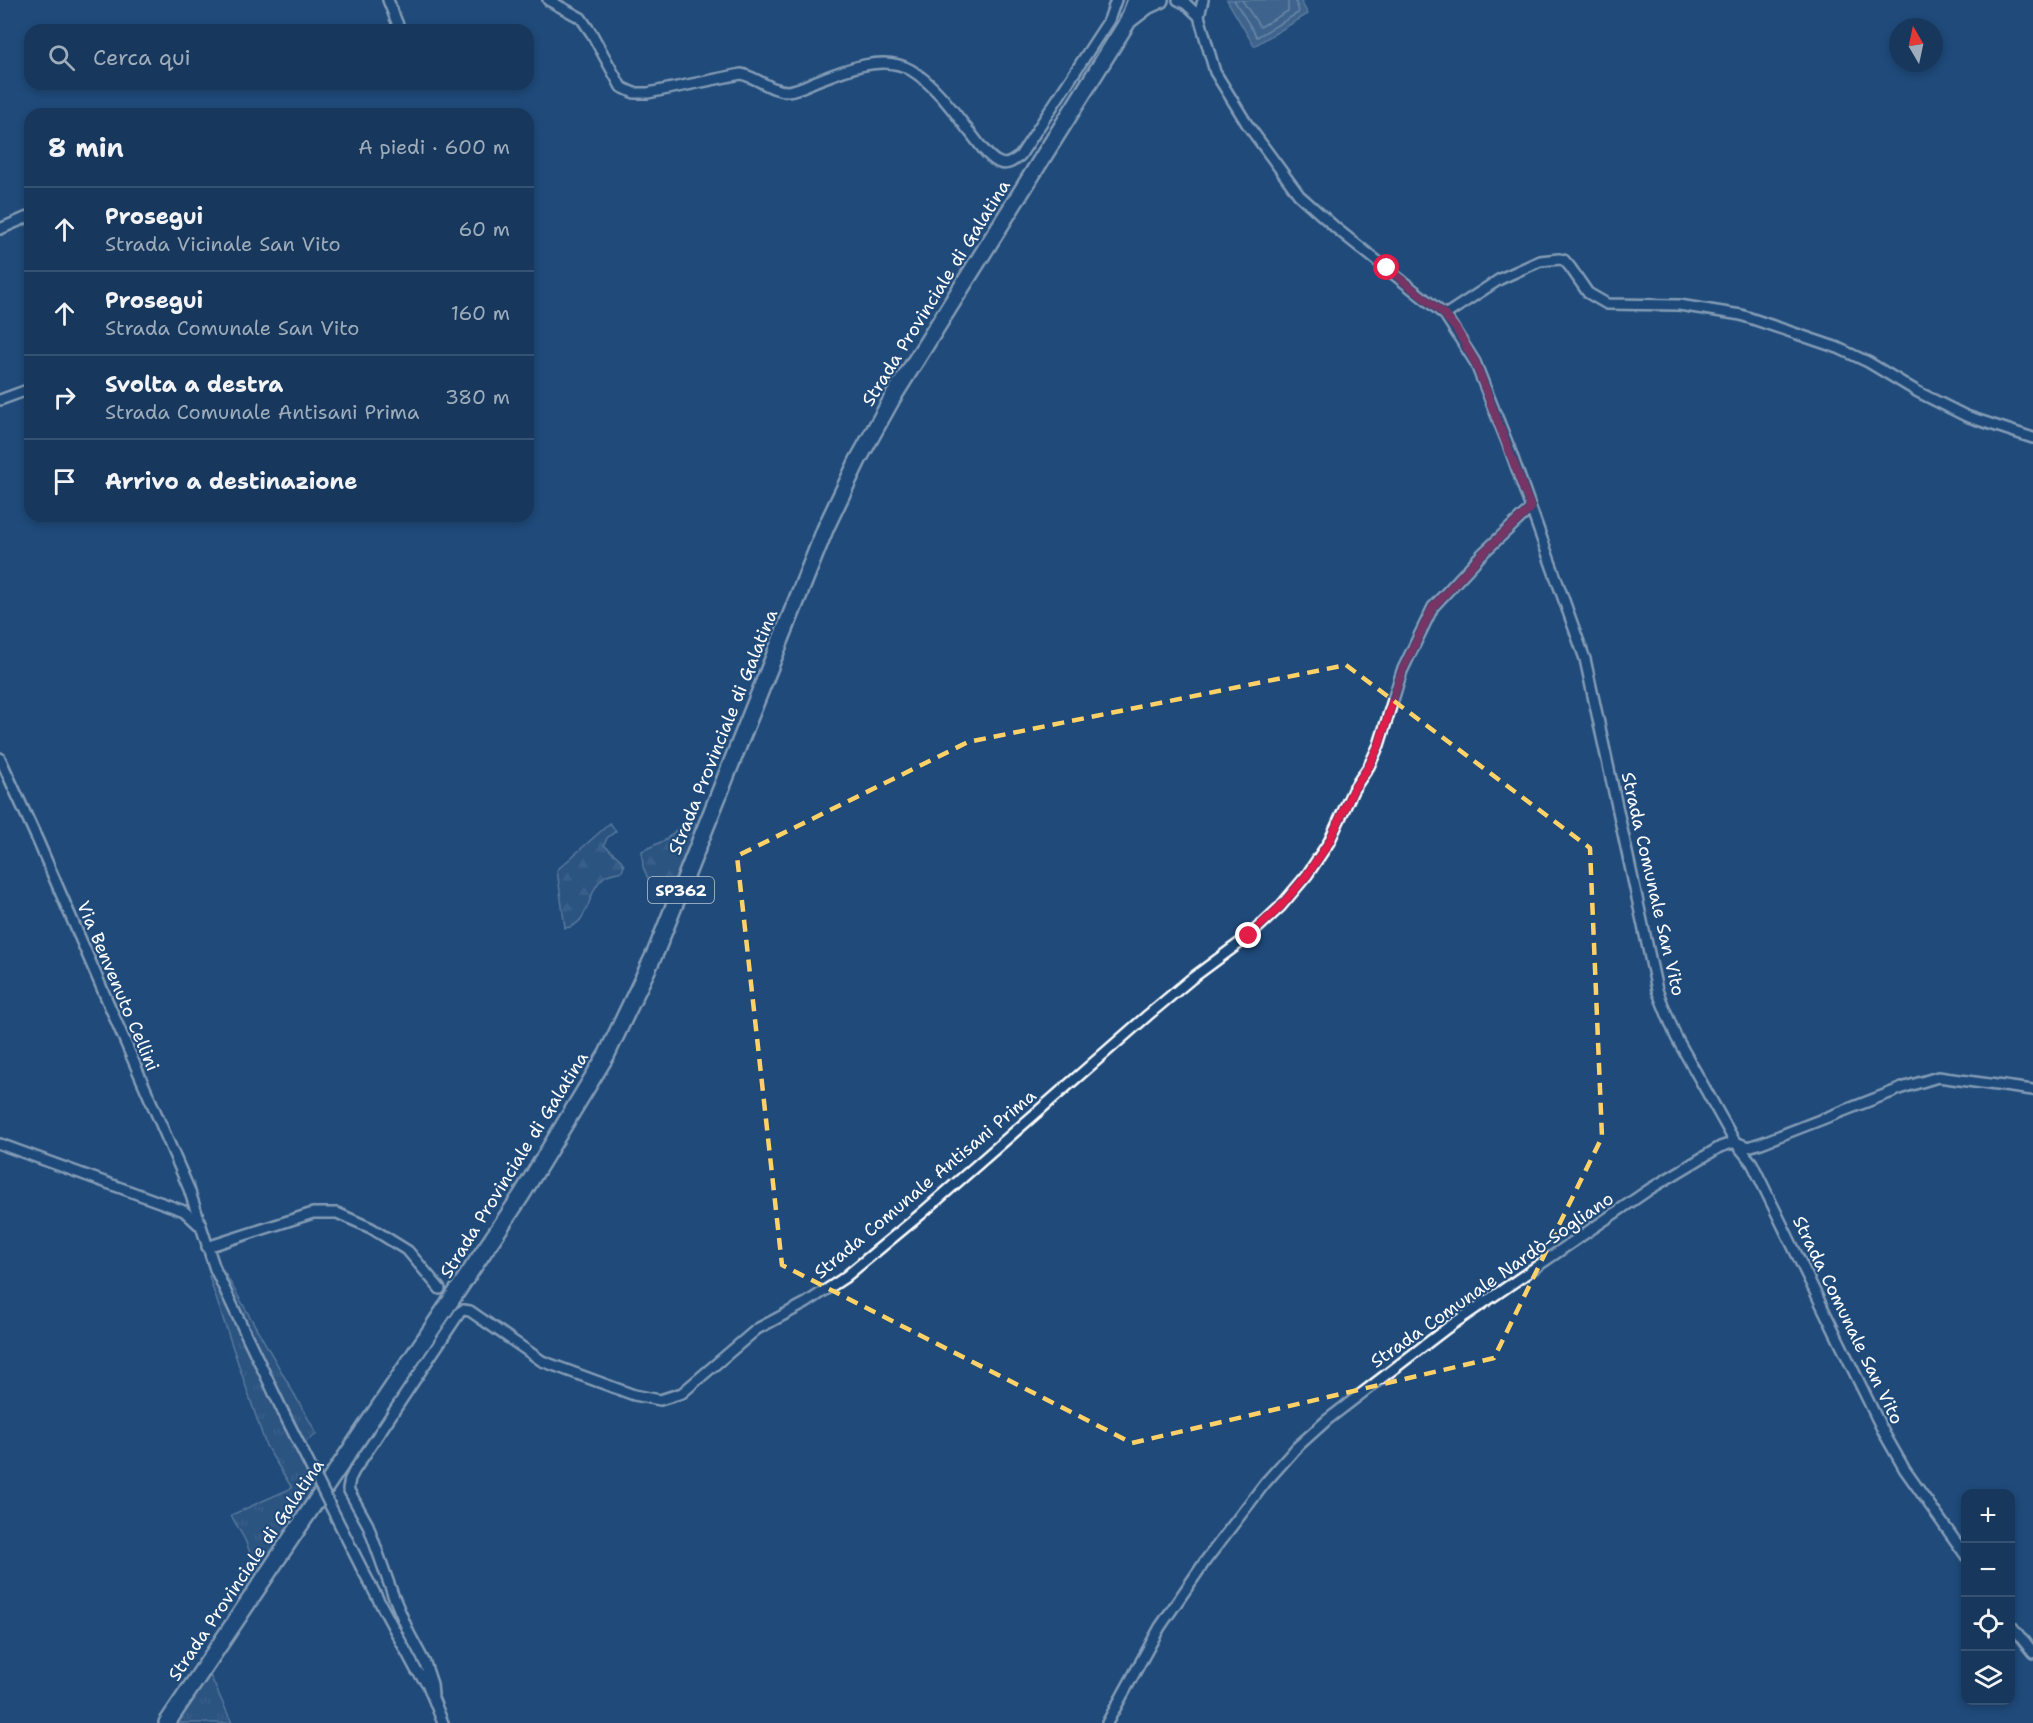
<!DOCTYPE html>
<html lang="it">
<meta charset="utf-8">
<style>
:root{--surface:#17385c;--page:#203f62;--text:#f1f3f6;--muted:#9eacbb;--line:#365272}
body{margin:0;font-family:"Shantell Sans",sans-serif;background:var(--page);color:var(--text)}
.controls{position:absolute;right:18px;bottom:18px;display:grid;overflow:hidden;border-radius:12px;box-shadow:0 3px 9px #0003}
.controls button{width:54px;height:54px;display:grid;place-items:center;padding:0;border:0;border-bottom:2px solid var(--line);background:var(--surface);color:var(--text);font:30px sans-serif}
.compass{position:absolute;left:1889px;top:18px;width:54px;height:54px;border-radius:50%;background:var(--surface);box-shadow:0 3px 9px #0003;rotate:351deg}
.stop{position:absolute;width:18px;height:18px;margin:-14px;border:4px solid #e11d48;border-radius:50%;background:#fff}
.stop.end{background:#e11d48;border-color:#fff;box-shadow:0 2px 6px #0008}
.list{margin:0;padding:0;list-style:none}
h2{display:flex;justify-content:space-between;align-items:center;height:78px;margin:0;padding:0 24px;font-size:26px}
h2 small{font-size:20px;font-weight:400;color:var(--muted)}
.list li{display:grid;grid-template-columns:39px 1fr auto;gap:18px;align-items:center;box-sizing:border-box;height:84px;padding:0 24px;border-top:2px solid var(--line)}
.list b{display:block;font-size:22px;white-space:nowrap}
.list p{margin:0;font-size:20px;white-space:nowrap;color:var(--muted)}
.list em{font-size:20px;font-style:normal;color:var(--muted)}
.icon{flex:none;width:33px;height:33px;fill:none;stroke:currentColor;stroke-width:2;stroke-linecap:round;stroke-linejoin:round}
.map{position:relative;flex:none;width:2033px;height:1723px;overflow:hidden}
.search{position:absolute;background:var(--surface);box-shadow:0 3px 9px #0003;left:24px;top:24px;width:510px;height:66px;display:flex;align-items:center;gap:15px;box-sizing:border-box;padding:0 21px;border-radius:18px;color:var(--muted);font-size:22px}
.panel{position:absolute;background:var(--surface);box-shadow:0 3px 9px #0003;left:24px;top:108px;width:510px;height:414px;border-radius:18px}
.map>svg:first-child{display:block}
.grass{fill:url(#grass-tufts);stroke:#9eb0c5;stroke-width:1.5}
.forest{fill:url(#forest-firs);stroke:#9eb0c5;stroke-width:1.5}
.water{fill:#6583a4;stroke:#a3b5c8;stroke-width:1.5}
.lines{fill:none;stroke-linecap:round;stroke-linejoin:round}
.shore{stroke:#c1cddb;stroke-width:1.5}
.street-casing{stroke:#fff;stroke-width:14}
.primary-casing{stroke:#fff;stroke-width:20}
.street{stroke:#1f4a7a;stroke-width:9}
.primary{stroke:#1f4a7a;stroke-width:15}
.street-bridge-casing{stroke:#fff;stroke-width:14;stroke-linecap:butt}
.street-bridge{stroke:#1f4a7a;stroke-width:9}
.route{stroke:#e11d48;stroke-width:8}
.marked{fill:none;stroke:#ffd166;stroke-width:4.5;stroke-dasharray:12 8;stroke-linejoin:round}
.labels{text-anchor:middle;dominant-baseline:central;stroke-width:4.5;stroke-linejoin:round;paint-order:stroke}
.shield{fill:#1f4a7a;stroke:#bcc9d7;stroke-width:1.5}
.shield-label{font-size:16px;font-weight:bold;fill:#fff}
.street-label{font-size:18px;fill:#fff;stroke:#1f4a7a}
</style>
<div class="map">
<svg width="2033" height="1723" viewBox="0 0 2033 1723">
<defs>
<pattern id="grass-tufts" width="24" height="20" patternUnits="userSpaceOnUse" patternTransform="scale(1.5)"><rect width="24" height="20" fill="#3c618b"/><path d="M3 7l-1-3M5 7V3M7 7l1-3M15 17l-1-3M17 17v-4M19 17l1-3" fill="none" stroke="#59799c"/></pattern>
<pattern id="forest-firs" width="22" height="20" patternUnits="userSpaceOnUse" patternTransform="scale(1.5)"><rect width="22" height="20" fill="#3c618b"/><path d="M5 1l3.5 6h-7zM16 11l3.5 6h-7z" fill="#59799c"/></pattern>
</defs>
<rect width="100%" height="100%" fill="#1f4a7a"/>
<filter id="ink" filterUnits="userSpaceOnUse"><feTurbulence type="fractalNoise" baseFrequency=".0167" numOctaves="2"/><feDisplacementMap in="SourceGraphic" scale="12" xChannelSelector="R" yChannelSelector="G"/><feConvolveMatrix kernelMatrix="1 2 1 2 8 2 1 2 1" color-interpolation-filters="sRGB"/></filter>
<g filter="url(#ink)">
<path class="grass" d="M225,1273L317,1434L305,1442L223,1274Z
M211,1275L315,1490L258,1573L245,1540L231,1515L292,1488L266,1446L212,1286L209,1276Z
M209,1673L232,1723H176Z"/>
<path class="forest" d="M688,820L697,824L679,876L659,885L650,883L643,867L642,851L665,840Z
M610,823L616,831L607,838L604,845L621,860L624,866L622,871C616,873 609,873 604,877C586,891 591,925 565,928L557,870Z"/>
<path class="water" d="M1227,0H1300L1308,14L1254,46Z"/>
<g class="lines">
<path class="shore" d="M1234,0L1257,37L1298,13L1299,11L1295,0
M1242,0L1260,27L1288,11V0"/>
<g class="street-casing">
<path id="street" d="M388,0L400,30
M548,0L581,18L592,34L621,87L634,93H648L741,74C757,77 770,91 788,91C797,90 805,86 814,82C842,71 882,53 911,70C934,84 952,109 968,130C977,140 987,158 1000,163C1008,166 1014,160 1020,156L1109,20L1116,0
M1178,0L1186,4L1199,16
M1203,0L1199,16L1215,72L1247,124L1299,195L1337,229L1445,315L1475,362L1509,447L1585,659L1657,990L1676,1037L1735,1142L1752,1163L1884,1433L1905,1470L1966,1556
M0,229L30,216
M1445,315L1500,279L1540,261L1559,259L1564,260L1570,267L1588,293L1607,304L1679,305L1741,315L1838,348L1868,362L1918,392L1966,416L2033,438
M0,400L30,389
M0,758L38,841L189,1189L215,1269L283,1412
M0,1144L184,1211L198,1224
M207,1247L313,1213H337L371,1228L408,1251L440,1289
M361,1567L416,1670L427,1683L443,1723
M2010,1624L2033,1653
M433,1695L432,1684L425,1663L409,1633L393,1595L368,1525L348,1489L350,1479L354,1471L460,1312L463,1310L470,1311L542,1361L634,1395L660,1400L682,1393L757,1329L806,1303L844,1278L921,1214L1148,1015L1191,979L1249,936L1280,907L1307,875L1329,842L1353,790L1369,766L1379,745L1402,671L1433,607L1482,554L1531,508
M1107,1723L1160,1627L1206,1560L1265,1483L1297,1447L1327,1420L1447,1328L1650,1189L1720,1147L1735,1142L1748,1147L1761,1143L1905,1087L1938,1077L2033,1090"/>
</g>
<g class="primary-casing">
<path id="primary" d="M1130,19L1147,6L1160,0
M167,1723L521,1196L607,1054L656,951L826,527L858,460L893,397L1128,21L1136,0"/>
</g>
<use href="#street" class="street"/>
<use href="#primary" class="primary"/>
<g class="street-bridge-casing">
<path id="street-bridge" d="M283,1412L361,1567"/>
</g>
<use href="#street-bridge" class="street-bridge"/>
</g>
</g>
<g class="lines" filter="url(#ink)">
<path class="route" d="M1249,936L1280,907L1307,875L1329,842L1353,790L1369,766L1379,745L1402,671L1433,607L1482,554L1531,508L1475,362L1457,330L1445,315L1387,268"/>
</g>
<path d="M0 0H2033V1723H0ZM1346,665L1590,848L1602,1137L1494,1358L1132,1443L782,1265L737,856L968,742Z" fill="#1f4a7a" fill-opacity=".55" fill-rule="evenodd"/>
<path class="marked" d="M1346,665L1590,848L1602,1137L1494,1358L1132,1443L782,1265L737,856L968,742Z"/>
<g class="labels">
<rect class="shield" x="648" y="877" width="66" height="26" rx="4.5"/>
<g class="shield-label">
<text x="681" y="890">SP362</text>
</g>
<g class="street-label">
<text transform="translate(936 293) rotate(-58)">Strada Provinciale di Galatina</text>
<text transform="translate(723 732) rotate(-68)">Strada Provinciale di Galatina</text>
<text transform="translate(1653 884) rotate(77)">Strada Comunale San Vito</text>
<text transform="translate(118 986) rotate(67)">Via Benvenuto Cellini</text>
<text transform="translate(514 1165) rotate(-58)">Strada Provinciale di Galatina</text>
<text transform="translate(925 1184) rotate(-40)">Strada Comunale Antisani Prima</text>
<text transform="translate(1492 1280) rotate(-35)">Strada Comunale Nardò-Sogliano</text>
<text transform="translate(1848 1320) rotate(64)">Strada Comunale San Vito</text>
<text transform="translate(246 1570) rotate(-56)">Strada Provinciale di Galatina</text>
</g>
</g>
</svg>
<div class="controls">
<button>+</button>
<button>−</button>
<button><svg class="icon" aria-label="locate" viewBox="0 0 24 24"><circle cx="12" cy="12" r="6"/><path d="M12 2v4M12 18v4M2 12h4M18 12h4"/></svg></button>
<button><svg class="icon" aria-label="layers" viewBox="0 0 24 24"><path d="M12 4l9 5-9 5-9-5zM3 14l9 5 9-5"/></svg></button>
</div>
<svg class="compass" viewBox="-18 -18 36 36"><path d="M0-13l5 13h-10z" fill="#e53935"/><path d="M0 13l5-13h-10z" fill="#9eacbb"/></svg>
<div class="stop" style="left:1387px;top:268px"></div>
<div class="stop end" style="left:1249px;top:936px"></div>
<div class="search"><svg class="icon" aria-label="search" viewBox="0 0 24 24"><circle cx="10" cy="10" r="6"/><path d="M15 15l6 6"/></svg>Cerca qui</div>
<section class="panel">
<h2>8 min<small>A piedi · 600 m</small></h2>
<ul class="list">
<li><svg class="icon" aria-label="ahead" viewBox="0 0 24 24"><path d="M12 20V5M6 11l6-6 6 6"/></svg><div><b>Prosegui</b><p>Strada Vicinale San Vito</p></div><em>60 m</em></li>
<li><svg class="icon" aria-label="ahead" viewBox="0 0 24 24"><path d="M12 20V5M6 11l6-6 6 6"/></svg><div><b>Prosegui</b><p>Strada Comunale San Vito</p></div><em>160 m</em></li>
<li><svg class="icon" aria-label="right" viewBox="0 0 24 24"><path d="M7 20v-9h11M14 6l5 5-5 5"/></svg><div><b>Svolta a destra</b><p>Strada Comunale Antisani Prima</p></div><em>380 m</em></li>
<li><svg class="icon" aria-label="arrive" viewBox="0 0 24 24"><path d="M6 21V4h12l-3 4 3 4H6"/></svg><div><b>Arrivo a destinazione</b></div></li>
</ul>
</section>
</div>
